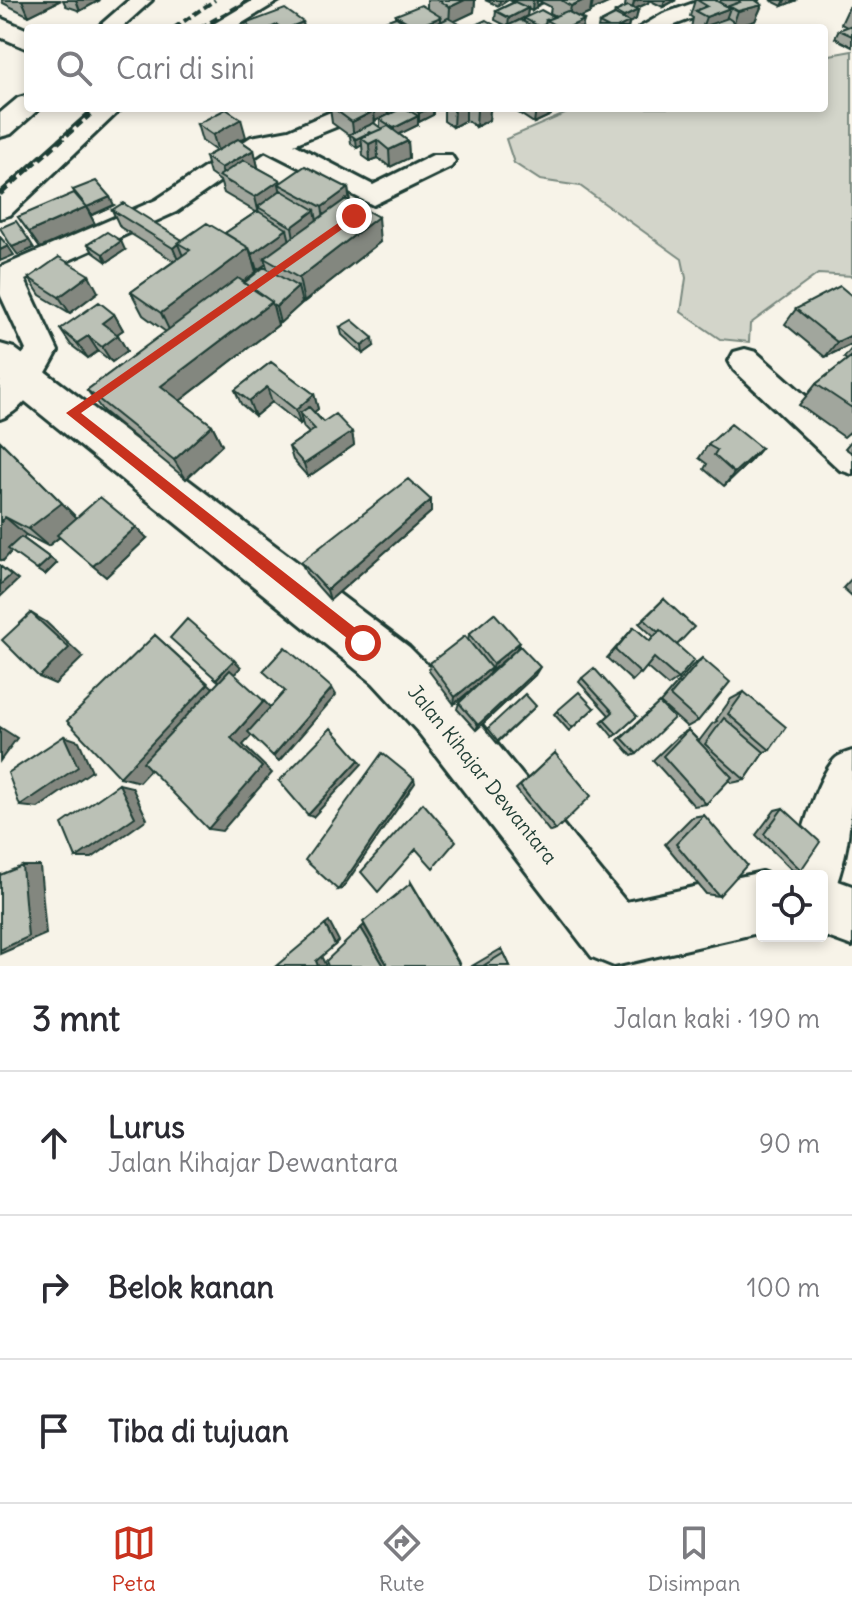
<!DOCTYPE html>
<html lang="id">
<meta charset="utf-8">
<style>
:root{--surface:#fff;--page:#f7f7f7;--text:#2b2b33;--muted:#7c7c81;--line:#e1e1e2;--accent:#c8321e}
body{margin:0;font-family:Delius,sans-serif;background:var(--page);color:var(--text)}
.controls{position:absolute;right:24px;bottom:24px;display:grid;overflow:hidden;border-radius:8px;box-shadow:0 4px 12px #0003}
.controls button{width:72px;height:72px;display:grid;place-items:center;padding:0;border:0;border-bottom:2px solid var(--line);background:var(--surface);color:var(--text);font:40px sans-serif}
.stop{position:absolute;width:24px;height:24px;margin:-18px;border:6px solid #c8321e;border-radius:50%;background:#fff}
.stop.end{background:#c8321e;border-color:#fff;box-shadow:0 2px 8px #0008}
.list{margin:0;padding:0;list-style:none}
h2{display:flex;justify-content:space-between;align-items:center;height:104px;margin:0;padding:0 32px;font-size:34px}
h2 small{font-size:26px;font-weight:400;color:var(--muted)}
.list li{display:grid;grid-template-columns:52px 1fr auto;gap:24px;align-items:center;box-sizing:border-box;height:144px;padding:0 32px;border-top:2px solid var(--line)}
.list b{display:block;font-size:30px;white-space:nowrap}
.list p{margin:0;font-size:26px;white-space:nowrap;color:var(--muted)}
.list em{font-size:26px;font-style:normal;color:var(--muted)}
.icon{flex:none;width:44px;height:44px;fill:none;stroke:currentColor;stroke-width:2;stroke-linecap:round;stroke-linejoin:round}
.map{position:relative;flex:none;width:852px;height:966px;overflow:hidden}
.search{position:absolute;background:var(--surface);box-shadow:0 4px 12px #0003;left:24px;right:24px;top:24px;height:88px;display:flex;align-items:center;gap:20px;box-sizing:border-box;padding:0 28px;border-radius:8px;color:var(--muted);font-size:30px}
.sheet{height:536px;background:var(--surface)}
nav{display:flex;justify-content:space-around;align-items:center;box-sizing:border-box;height:112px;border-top:2px solid var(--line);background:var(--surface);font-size:22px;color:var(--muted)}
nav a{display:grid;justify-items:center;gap:4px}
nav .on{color:var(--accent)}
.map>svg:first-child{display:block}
.green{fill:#d3d5ca;stroke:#79897f;stroke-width:2}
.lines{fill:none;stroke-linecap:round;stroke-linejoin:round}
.minor-casing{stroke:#1f3d34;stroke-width:6}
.major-casing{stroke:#1f3d34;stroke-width:6}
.minor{fill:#f7f3e8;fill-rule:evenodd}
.major{fill:#f7f3e8;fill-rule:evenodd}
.rail-far1{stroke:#1f3d34;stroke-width:4;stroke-dasharray:8 4;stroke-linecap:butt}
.rail{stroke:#1f3d34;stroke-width:5;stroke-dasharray:10 5;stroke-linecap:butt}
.wall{fill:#a1a69d;stroke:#1f3d34;stroke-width:2;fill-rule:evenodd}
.shaded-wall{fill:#83877f;stroke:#1f3d34;stroke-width:2}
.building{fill:#bbc1b6;stroke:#1f3d34;stroke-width:2}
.route{fill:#c8321e}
.labels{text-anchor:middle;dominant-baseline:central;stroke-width:6;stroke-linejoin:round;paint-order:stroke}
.street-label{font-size:20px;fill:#1f3d34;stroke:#f7f3e8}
</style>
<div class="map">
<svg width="852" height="966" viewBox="0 0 852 966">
<rect width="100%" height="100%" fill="#f7f3e8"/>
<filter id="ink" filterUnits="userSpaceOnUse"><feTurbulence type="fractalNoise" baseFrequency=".0125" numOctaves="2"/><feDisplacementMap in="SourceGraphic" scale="16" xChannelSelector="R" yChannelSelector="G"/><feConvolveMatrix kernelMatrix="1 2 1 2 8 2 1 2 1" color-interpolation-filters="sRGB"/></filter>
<g filter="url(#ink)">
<path class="green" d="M852,51V276L818,274L750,324L749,342L720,339L681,312L686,278L682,259L580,186L540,180L514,163L506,139L574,110L590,108H824V56Z"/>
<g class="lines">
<g class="minor-casing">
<path id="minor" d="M129,0H152L121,28H97Z
M254,0H280L234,28H207Z
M552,0H578L529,28H502L505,23Z
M702,0H732L729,4L667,28H639L663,14Z
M96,108H122L10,215L0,218V194Z
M340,108H373L370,113L294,144L373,185L433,155H451L455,161L451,167L373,205L265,150L176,212L25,280L58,351C45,375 26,410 0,419V382L26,350L0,294L1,267L156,200L251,137L289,130Z
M745,349L756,352L852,437V474L840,470L734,370L729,361L734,352Z
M852,751C852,800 852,848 833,893L822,898V876H792C797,847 815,780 835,759C839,755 847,753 852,751Z"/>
</g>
<g class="major-casing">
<path id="major" d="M0,18L28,30V49L0,37Z
M28,95V108H40L11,134L0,137V113L18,98Z
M0,344L14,348L409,647L457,695L626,902L762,872L772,876H762V932L614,966L592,957L419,733L373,683L0,381Z
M822,875L852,886V946L822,935V876H819Z"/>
</g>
<use href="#minor" class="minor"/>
<use href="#major" class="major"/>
<path class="rail-far1" d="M174,28L215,0
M200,28L249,0
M31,167L98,108"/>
<path class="rail" d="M0,194L33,165"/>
</g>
<path class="wall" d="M2,0H61L29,16L3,3Z
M63,0H100L80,11L66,6Z
M427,0H475L474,12L454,21L466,28H372V26L396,17V15L427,8Z
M485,0H508L499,6Z
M509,0H610V2L590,10V13L579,18L584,20L582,28H505L507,26L495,20L496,11L514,2ZM537,0L551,7L550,13L556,16L524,18V22L520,20L527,16L528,9L532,11L536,8Z
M626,0H676L663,7L649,0L648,3L635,9L638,10L636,19L629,23L628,28H598L599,23L614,15L615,12L626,7L625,6Z
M695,0H715L720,3L721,0H760L757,1L762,5L755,21L740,26L741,28H691L693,18L690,16Z
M770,0H797L782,6Z
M852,5V47L835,38L839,30L847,27L841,24L849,7Z
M330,108H433V115L419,122L418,121V125L399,134L408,141L409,158L390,167L378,158L370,161L363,156L362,145L357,148L351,143L350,136L332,123ZM387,108L393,112L380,119V128L374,123V120L388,115Z
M444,108H494L490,110L489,120L476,127L466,120L453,127L444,121Z
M511,108H552L551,115L534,123Z
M197,124L246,137L240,140L254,150L258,167H257L280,180L281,183L348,188L350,201L380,242L304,302L301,300L302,303L280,323L277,321L278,325L180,401L212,425L222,445L186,479L103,411L87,390L166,332L143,315L131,292L174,261L120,227L112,210L182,240L225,233L256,212L224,193L220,181L210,174L205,157L216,151L202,141ZM266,264L267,268L244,283L243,282L256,272L255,269L257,270Z
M73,190L114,205L92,215L88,211L95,224L40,248L18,217L76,195Z
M88,244L125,250L107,262L93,252Z
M29,278L98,292L70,313L40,295Z
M852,296V344L825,357L785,324L796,309Z
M114,314L123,330L117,334L127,351L112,362L98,351L88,358L71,345L60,329Z
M340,327L374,346L363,354L342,335Z
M852,348V430L844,437L799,405L816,384L847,360L844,358Z
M271,362L314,394L318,409L314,412L323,422L352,432L354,445L308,477L293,460L289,447L309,433L304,428L302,422L300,424L272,402L255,416L241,404L235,390Z
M852,440V453L845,448Z
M0,441L76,518L147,538L106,577L60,537L48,546L26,535L23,538L57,563L45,575L11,551L3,561L0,560Z
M708,445L761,448L750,461L724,486L704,469L707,464L699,458Z
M431,500V512L330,600L306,573L301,562Z
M852,578V596L843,588Z
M664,599L677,645L678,679L668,686L646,667L632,681L607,658L634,627L649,641L653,636L639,623Z
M469,634L520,642L517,650L535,675L476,730L457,709L459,703L486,678L454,704L429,671L430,663L468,640ZM511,655L488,676L490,670L491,671Z
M702,658L698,721L687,727L660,703L692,666Z
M582,678L637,716L613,737L601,722L609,715L579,682Z
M744,692L770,750L764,752L745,780L732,783L729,780L706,804L694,806L653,760L678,736L688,730L699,741L712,724L717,721L716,720L731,699Z
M659,703L637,754L632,756L618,740Z
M536,706L497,743L487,731L488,728Z
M594,708L569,731L554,714L557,711Z
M555,753L556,830L550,832L516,789Z
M783,808L801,870H792L756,835L775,810Z
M704,815L719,896L706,894L665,844L692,817Z
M501,949L504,953L510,966H472Z"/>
<path class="shaded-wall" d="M22,0H61L29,16Z
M76,0H100L80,11Z
M464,0H475L474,12L449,24L450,7Z
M500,0H508L499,6Z
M533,0H537L536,8L532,11Z
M584,0H592L590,13L568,23L571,6Z
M597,0H610V2L591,11L593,2Z
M638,0H649L648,3L632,10L634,2Z
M665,0H676L663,7Z
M785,0H797L782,6Z
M762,5L755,21L732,28L738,11Z
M528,8L527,16L508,26L509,18Z
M730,8L724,25L705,26L704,28H702L706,17Z
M638,10L636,19L629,23L628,28H617L623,25L624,17Z
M441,17V28L431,27V28H416Z
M584,20L582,28H567Z
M303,22L304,28H288Z
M383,108H387L388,115L375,121L374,112Z
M430,108H433V115L419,122V113Z
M456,108H466V120L453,127L454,109Z
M480,108H494L490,110L489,120L476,127L477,109Z
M536,108H552L551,115L534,123Z
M374,111L375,128L354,139L352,122Z
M418,116V125L394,137V128Z
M241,119L246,137L218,152L213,135Z
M370,132L371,141L361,138L362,145L357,148L356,139Z
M377,140L378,158L370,161L369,144Z
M408,141L409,158L390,167L389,150Z
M254,150L258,167L230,183L224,179L221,168Z
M280,180L281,185L279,184L282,198L258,207L259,214L255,197Z
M348,188L350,205L325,224L322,207Z
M110,197L114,205L92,215L87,207Z
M86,207L95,224L40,248L29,232Z
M315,210L318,226L295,244L292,227Z
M378,217L380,242L304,302L299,278Z
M287,229L291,246L264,258L266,264L257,270L252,254Z
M29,240L34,248L18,255L12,247Z
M121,241L125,250L107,262L103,254Z
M178,244L185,261L180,265L173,248Z
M8,246L14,255L0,261V250Z
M249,248L256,272L172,336L161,313Z
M89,275L98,292L70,313L59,297Z
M298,287L302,303L280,323L276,307Z
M272,302L278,325L172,407L161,386Z
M114,314L123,330L111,338L102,323Z
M118,335L127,351L112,362L102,347Z
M852,335V344L825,357L837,342Z
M88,336L98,351L88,358L77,343Z
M373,338L374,346L363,354L362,346Z
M267,387L272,402L255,416L249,401Z
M314,394L318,409L306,419L300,413L302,422L300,424L296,410Z
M212,425L222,445L186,479L174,460Z
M352,432L354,445L308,477L304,464Z
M0,441L80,521L48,546L28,529Z
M761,448L750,461L724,486L734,473Z
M431,500V512L330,600L327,590Z
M5,517L26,535L3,561L0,559V523Z
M136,527L147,538L106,577L93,566Z
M50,558L57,563L45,575L37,570Z
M0,566L18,580L0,597Z
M31,613L46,622L83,657L55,684L39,677Z
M155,635L220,694L139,782L120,777Z
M520,642L516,650L491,671L493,664Z
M234,660L241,667L224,686L216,679Z
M540,667L535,675L476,730L478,725Z
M491,668L488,676L454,704L455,697Z
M332,688L336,695L279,761L273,756Z
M264,701L274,711L243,745L272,773L222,831L208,829L231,738Z
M0,727L17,738L0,761Z
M64,736L79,741L92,771L38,808L20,806Z
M359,760L362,764L313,817L308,815Z
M414,779L415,783L342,889L338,890Z
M119,784L132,787L147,819L92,858H76Z
M22,866H40L46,934L0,954V950Z
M411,882L458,961L460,966L411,883Z
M329,922L339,941L335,945L325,925Z
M364,925L387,964V966H384L361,928Z
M321,956L326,966H318L316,961Z"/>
<path class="building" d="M438,0H465L450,7Z
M561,0H584L571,6Z
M697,0H715L730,8L706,17L695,11L707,6Z
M738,0H755L762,5L738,11L729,6L740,2Z
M515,2L528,8L509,18L496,11Z
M421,5L441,17L416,27L396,15Z
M628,6L638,10L624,17L615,12Z
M285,9L303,22L288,28H281L277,25L270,28H251L245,24Z
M541,10L554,17L546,20L545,24L540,27L524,18Z
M567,11L584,20L567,28H560L546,20Z
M615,15L629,22L617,28H609L599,23Z
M396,17L408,25L401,28H374L372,26Z
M448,18L466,28H433L431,27Z
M728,18L741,27L737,28H707L705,26Z
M486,20L496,26L491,28H469Z
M520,20L536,28L505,27Z
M543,25L552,28H538Z
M852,25V36L839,30Z
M333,108H370L374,111L352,122Z
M370,108H383L374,112Z
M402,108H405L418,116L394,128L380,119Z
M413,108H430L419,113Z
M226,109L241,119L213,135L197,124Z
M374,123L382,129L372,133L370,132L356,139L350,134Z
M388,126L408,141L389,150L377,140L369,144L361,138Z
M238,139L254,150L221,168L205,157Z
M244,160L280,180L255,197L219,176Z
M305,166L348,188L322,207L279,184Z
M96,181L110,197L87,207L73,190Z
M281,190L315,210L292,227L258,207Z
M74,193L86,207L29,232L18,217Z
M346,199L378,217L299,278L264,258Z
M123,203L182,240L173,248L112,210Z
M258,211L287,229L252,254L249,248L225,233Z
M16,221L29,240L12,247L0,228Z
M207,223L249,248L161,313L131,292L190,250L178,243Z
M107,232L121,241L103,254L88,244Z
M0,237L8,246L0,250Z
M59,257L89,275L59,297L29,278Z
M264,267L298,287L276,307L272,305V302L244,283Z
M238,278L272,302L161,386L212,425L174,460L87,390Z
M840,286L852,296V335L837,342L796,309Z
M99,302L114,314L102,323L118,335L102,347L88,336L77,343L60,329Z
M352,320L373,338L362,346L340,327Z
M852,356V408L816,384Z
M271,362L314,394L296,410L267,387L249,401L235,390Z
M309,407L323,422L335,414L352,432L304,464L289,447L315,429L300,413Z
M731,424L761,448L734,473L714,455L717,450L708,445Z
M0,441L62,503L28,529L5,517L0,523Z
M408,479L431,500L327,590L301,562Z
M100,497L136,527L93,566L57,535Z
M21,537L50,558L37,570L8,549Z
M0,566L11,575L0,585Z
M664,599L694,627L677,645L660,630L658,632L644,619Z
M31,613L69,648L39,677L2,640Z
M494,613L520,642L493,664L469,634Z
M187,619L234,660L216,679L170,638Z
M634,627L650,641L660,630L694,660L678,679L654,658L641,674L615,650Z
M155,635L208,684L120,777L67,721Z
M465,636L491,668L455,697L430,663Z
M520,646L540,667L478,725L459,703Z
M285,647L332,688L273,756L248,732L285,691L263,671Z
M702,658L730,682L698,721L670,696Z
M594,668L637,716L617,734L604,720L613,712L582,678Z
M230,670L264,701L231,738L262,767L208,829L143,762Z
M579,692L594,708L572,728L557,711Z
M744,692L786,727L770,750L728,714Z
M525,694L536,706L498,741L488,728Z
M659,703L674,718L637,754L622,738Z
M724,718L764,752L745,780L705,744Z
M331,728L359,760L308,815L279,781Z
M688,730L732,777L706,804L663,756Z
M64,736L78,767L20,806L8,773Z
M382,753L414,779L338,890L305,860Z
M555,753L591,796L556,830L520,786Z
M119,784L135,817L76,858L62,824Z
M423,803L456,841L433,868L416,849L378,892L361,872Z
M783,808L820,842L801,870L764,834Z
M704,815L747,865L719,896L676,844Z
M22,866L28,937L0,950V875Z
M411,883L460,966H388L363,922Z
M325,925L335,945L316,961L318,966H276Z
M361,928L384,966H328L326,961Z
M504,953L510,966H483Z"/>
</g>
<path class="route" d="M354,212L359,216L358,218L81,413L368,638L371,643L363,651L66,413Z"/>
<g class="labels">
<g class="street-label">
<text transform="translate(483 774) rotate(51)">Jalan Kihajar Dewantara</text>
</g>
</g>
</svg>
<div class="controls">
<button><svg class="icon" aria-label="locate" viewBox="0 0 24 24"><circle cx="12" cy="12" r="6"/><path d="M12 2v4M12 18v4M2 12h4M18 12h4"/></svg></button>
</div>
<div class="stop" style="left:363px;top:643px"></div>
<div class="stop end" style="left:354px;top:216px"></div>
<div class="search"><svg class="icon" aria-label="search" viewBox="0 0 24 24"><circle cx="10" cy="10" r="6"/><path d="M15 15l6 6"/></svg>Cari di sini</div>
</div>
<section class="sheet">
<h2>3 mnt<small>Jalan kaki · 190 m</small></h2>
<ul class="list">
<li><svg class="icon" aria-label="ahead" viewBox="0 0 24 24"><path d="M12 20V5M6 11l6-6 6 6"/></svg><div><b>Lurus</b><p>Jalan Kihajar Dewantara</p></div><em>90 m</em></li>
<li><svg class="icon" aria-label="right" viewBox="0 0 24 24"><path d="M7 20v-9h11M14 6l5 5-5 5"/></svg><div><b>Belok kanan</b></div><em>100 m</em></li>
<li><svg class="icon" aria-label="arrive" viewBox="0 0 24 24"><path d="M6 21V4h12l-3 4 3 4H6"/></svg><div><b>Tiba di tujuan</b></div></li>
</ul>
</section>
<nav>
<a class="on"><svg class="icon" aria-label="map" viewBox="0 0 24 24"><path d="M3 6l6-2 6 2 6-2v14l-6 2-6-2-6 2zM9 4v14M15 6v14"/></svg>Peta</a>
<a><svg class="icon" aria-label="directions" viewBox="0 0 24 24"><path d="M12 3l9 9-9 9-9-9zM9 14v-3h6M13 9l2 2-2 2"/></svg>Rute</a>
<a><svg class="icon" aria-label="saved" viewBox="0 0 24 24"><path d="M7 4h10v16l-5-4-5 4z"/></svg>Disimpan</a>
</nav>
